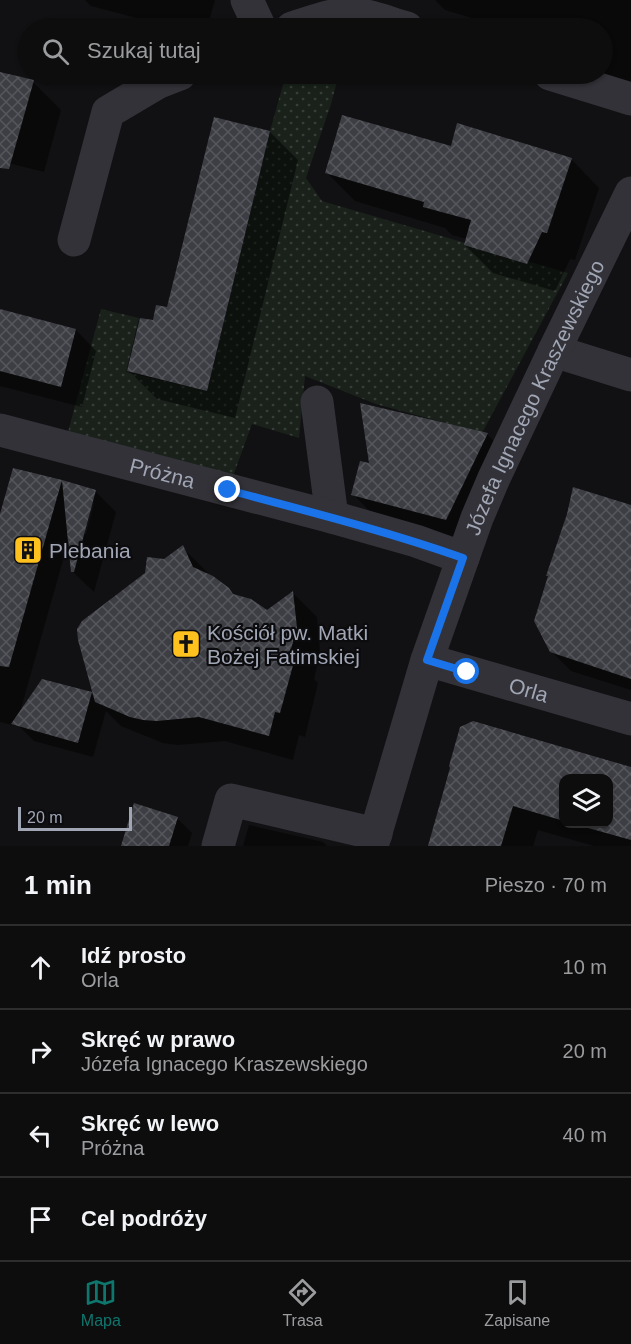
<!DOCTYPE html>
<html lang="pl">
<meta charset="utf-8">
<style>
:root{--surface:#0d0d0e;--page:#1b1b1c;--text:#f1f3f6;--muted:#9a9c9e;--line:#2d2d2e;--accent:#0f766e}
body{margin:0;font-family:Helvetica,sans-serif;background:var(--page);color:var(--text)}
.controls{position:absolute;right:18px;bottom:18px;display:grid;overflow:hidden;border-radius:12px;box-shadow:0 2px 4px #0004}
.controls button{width:54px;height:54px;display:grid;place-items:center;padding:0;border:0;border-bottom:2px solid var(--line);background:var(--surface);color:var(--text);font:30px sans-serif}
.scale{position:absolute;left:18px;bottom:15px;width:114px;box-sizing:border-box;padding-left:6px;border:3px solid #a1a6b5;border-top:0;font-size:16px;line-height:21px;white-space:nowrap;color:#a1a6b5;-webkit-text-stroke:4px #0c0c0e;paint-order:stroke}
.stop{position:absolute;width:18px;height:18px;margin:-14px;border:4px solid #1a73e8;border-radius:50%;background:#fff}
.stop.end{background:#1a73e8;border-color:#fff;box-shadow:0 2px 6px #0008}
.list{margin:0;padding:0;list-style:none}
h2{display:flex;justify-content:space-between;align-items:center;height:78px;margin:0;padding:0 24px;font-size:26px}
h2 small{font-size:20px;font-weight:400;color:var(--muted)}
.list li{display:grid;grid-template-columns:39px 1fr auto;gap:18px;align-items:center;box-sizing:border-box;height:84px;padding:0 24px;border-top:2px solid var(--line)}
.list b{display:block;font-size:22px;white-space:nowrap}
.list p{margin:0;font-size:20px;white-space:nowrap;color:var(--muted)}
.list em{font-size:20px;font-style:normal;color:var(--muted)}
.icon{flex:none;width:33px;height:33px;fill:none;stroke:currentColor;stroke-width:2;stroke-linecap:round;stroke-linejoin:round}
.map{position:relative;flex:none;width:631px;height:846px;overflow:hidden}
.search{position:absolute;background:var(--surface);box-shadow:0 2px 4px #0004;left:18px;right:18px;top:18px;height:66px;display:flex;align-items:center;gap:15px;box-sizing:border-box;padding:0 21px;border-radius:33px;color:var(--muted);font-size:22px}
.sheet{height:414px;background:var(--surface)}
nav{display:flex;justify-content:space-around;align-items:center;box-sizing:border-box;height:84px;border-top:2px solid var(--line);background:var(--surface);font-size:16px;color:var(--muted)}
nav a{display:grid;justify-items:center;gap:3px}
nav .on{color:var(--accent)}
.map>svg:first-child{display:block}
.green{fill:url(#green-dots)}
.shadow{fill:#0007;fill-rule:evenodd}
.building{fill:url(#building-cross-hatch)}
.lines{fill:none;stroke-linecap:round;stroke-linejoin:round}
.minor{stroke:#323238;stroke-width:33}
.route{stroke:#1a73e8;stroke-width:8}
.labels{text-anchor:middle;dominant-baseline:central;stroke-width:4.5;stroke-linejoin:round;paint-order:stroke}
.street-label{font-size:21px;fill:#a1a6b5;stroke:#0c0c0e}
.poi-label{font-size:21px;fill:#a1a6b5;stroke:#0c0c0e;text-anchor:start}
</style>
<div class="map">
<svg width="631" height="846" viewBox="0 0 631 846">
<defs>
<pattern id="green-dots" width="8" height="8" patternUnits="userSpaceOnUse" patternTransform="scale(1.5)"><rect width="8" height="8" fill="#19211a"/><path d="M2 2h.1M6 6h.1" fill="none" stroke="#373e39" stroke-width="1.8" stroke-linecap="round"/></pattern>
<pattern id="building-cross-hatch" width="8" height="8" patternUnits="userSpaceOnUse" patternTransform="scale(1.5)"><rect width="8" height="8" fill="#3d3e43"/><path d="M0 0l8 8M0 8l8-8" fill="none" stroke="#56575c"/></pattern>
</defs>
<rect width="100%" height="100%" fill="#111113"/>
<path class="green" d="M286,74H339L331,104L306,178L322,201L568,273L482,433L376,404L305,376L299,438L252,424L228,490L64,447L101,309L139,318L126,372L207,391L270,131Z"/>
<path class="shadow" d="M85,0H215L207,28H174L91,6Z
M435,0H631V92L602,74V28H476L473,26L475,19L445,10Z
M0,73L33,82L61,110L44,172L0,161Z
M270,132L298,160L235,418L157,399L129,371L154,322L169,309Z
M452,148L571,159L599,188L575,260L570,259L555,291L493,273L465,245L467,239L452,235L445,228L355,201L327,173Z
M0,310L76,330L96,351L82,407L0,386Z
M487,434L508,455L467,540L373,515L353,494L371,465Z
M61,482L64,485L95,491L116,512L94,592L72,571L69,539L20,712L91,694L95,698L165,561L182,547L207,572L209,576L234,596L267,612L293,593L317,617L320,653L314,679L318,683L305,737L299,735L293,760L225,741L178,745L163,743L121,726L106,711L93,757L34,741L17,724L16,726L0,722V520ZM91,503H94L86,534H83Z
M631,506V690L571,671L551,651L569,514Z
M452,768H631V846H594L538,830L533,846H429ZM564,778H608V824H564Z
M177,818L192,833L188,846H123Z
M249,825L323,842L327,846H243Z"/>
<path class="building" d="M0,72L34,80L9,169L0,168Z
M342,115L451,146L457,123L572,158L547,233L542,232L527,264L464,245L471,220L423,207L424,202L325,173Z
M214,117L270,131L207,391L127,371L140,318L153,320L156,305L167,307Z
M0,309L76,329L61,387L0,371Z
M360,403L488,433L446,520L351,495L360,461L369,463Z
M13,468L62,480L9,667L0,666V514Z
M62,480L96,490L74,572H71Z
M573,487L631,505V679L550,652L534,621L548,576H546L567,514Z
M183,545L193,567L213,576L229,588L233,594L251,599L267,610L293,591L297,628L289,656L295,658L280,713L275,712L269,736L199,717L157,721L143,720L130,717L95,702L78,640L77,629L82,621L145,573L147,557L164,559Z
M42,679L92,692L78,743L11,724Z
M473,721L631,767V840L574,824H609V778H564V821L513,806L501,846H428L450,768L449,766L460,727Z
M134,803L178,817L169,846H121Z"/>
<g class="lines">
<g class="minor">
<path d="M247,0L260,28"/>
<path d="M292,28C315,21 337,11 361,15C376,17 392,24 407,28"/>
<path d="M550,74L631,99"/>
<path d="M74,240L108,112L157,83L180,74"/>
<path d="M554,351L631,375"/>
<path d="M317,402L332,517"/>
<path id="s1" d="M0,430L332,517L416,541L463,558"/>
<path id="s2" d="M427,660L631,719"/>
<path d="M218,846L231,800L376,834"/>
<path id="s3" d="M372,846L427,660L477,518L494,478L554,351L631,193"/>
</g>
</g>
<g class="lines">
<path class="route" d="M228,490C307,511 386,531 463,558L427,660L467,672"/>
</g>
<defs>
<g id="building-square" transform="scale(1.5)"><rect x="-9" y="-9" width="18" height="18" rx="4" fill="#ffc11d" stroke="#0c0c0e"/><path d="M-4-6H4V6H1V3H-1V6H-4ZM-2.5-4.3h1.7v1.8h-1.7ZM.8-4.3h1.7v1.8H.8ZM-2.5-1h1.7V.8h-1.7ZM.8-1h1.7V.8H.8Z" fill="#111"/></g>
<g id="church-square" transform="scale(1.5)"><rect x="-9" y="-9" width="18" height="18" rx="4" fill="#ffc11d" stroke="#0c0c0e"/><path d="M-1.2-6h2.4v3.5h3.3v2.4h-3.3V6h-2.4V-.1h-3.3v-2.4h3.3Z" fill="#111"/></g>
</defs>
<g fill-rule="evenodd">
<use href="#building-square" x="28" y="550"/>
<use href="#church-square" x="186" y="644"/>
</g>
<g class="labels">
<g class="street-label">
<text stroke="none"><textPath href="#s3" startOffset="478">Józefa Ignacego Kraszewskiego</textPath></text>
<text stroke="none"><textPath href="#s1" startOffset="168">Próżna</textPath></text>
<text stroke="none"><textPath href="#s2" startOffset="106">Orla</textPath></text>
</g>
<g class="poi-label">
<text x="49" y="550">Plebania</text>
<text x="207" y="632">Kościół pw. Matki<tspan x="207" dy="24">Bożej Fatimskiej</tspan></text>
</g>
</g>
</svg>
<div class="controls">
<button><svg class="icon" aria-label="layers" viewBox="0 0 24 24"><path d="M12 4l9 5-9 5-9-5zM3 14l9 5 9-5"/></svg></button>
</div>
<div class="scale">20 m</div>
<div class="stop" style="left:467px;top:672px"></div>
<div class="stop end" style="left:228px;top:490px"></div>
<div class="search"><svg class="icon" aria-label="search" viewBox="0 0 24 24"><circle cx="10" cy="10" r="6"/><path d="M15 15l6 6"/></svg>Szukaj tutaj</div>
</div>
<section class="sheet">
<h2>1 min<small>Pieszo · 70 m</small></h2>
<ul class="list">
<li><svg class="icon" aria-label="ahead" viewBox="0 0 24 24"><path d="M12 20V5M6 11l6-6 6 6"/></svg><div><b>Idź prosto</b><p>Orla</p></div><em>10 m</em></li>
<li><svg class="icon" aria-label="right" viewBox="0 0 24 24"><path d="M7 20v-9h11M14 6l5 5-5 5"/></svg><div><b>Skręć w prawo</b><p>Józefa Ignacego Kraszewskiego</p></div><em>20 m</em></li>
<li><svg class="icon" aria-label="left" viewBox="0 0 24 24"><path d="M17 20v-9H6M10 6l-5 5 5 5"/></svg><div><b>Skręć w lewo</b><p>Próżna</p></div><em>40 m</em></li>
<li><svg class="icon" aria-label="arrive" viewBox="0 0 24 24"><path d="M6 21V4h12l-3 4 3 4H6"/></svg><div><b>Cel podróży</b></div></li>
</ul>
</section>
<nav>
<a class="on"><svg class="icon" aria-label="map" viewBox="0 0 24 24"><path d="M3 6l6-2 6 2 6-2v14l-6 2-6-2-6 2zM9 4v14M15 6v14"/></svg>Mapa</a>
<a><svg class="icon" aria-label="directions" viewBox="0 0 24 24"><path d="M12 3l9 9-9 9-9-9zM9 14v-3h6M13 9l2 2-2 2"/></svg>Trasa</a>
<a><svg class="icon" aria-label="saved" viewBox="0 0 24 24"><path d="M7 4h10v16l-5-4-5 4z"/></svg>Zapisane</a>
</nav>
